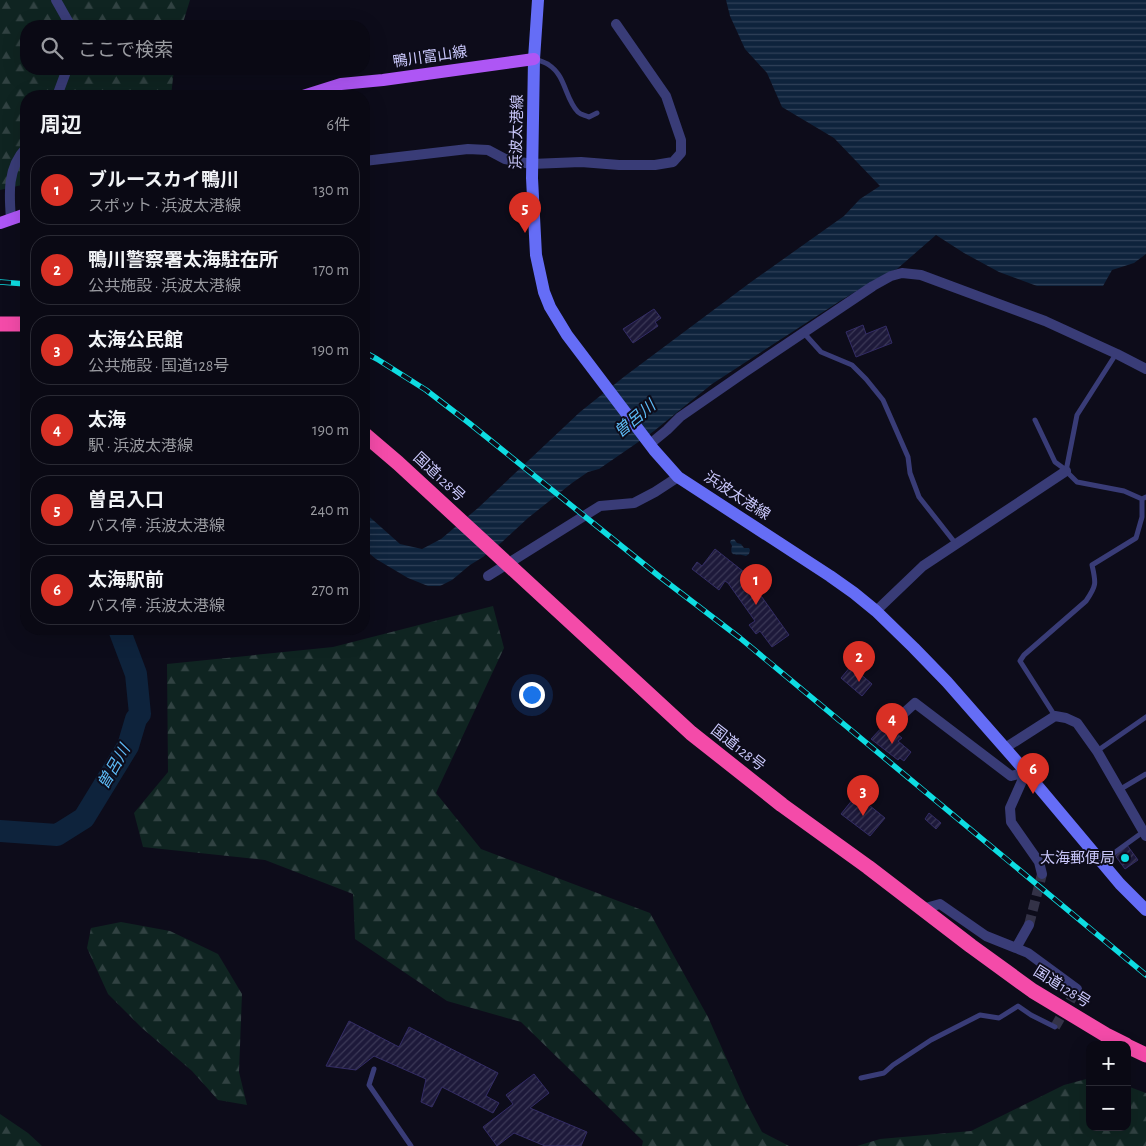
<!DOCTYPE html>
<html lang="ja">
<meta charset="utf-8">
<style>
:root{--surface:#0a0914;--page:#181722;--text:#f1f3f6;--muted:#999aa0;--line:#2a2a34;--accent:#d93025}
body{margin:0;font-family:"Alegreya Sans","Noto Sans JP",sans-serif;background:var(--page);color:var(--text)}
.controls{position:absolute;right:15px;bottom:15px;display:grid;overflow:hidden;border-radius:10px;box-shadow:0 5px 20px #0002}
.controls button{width:45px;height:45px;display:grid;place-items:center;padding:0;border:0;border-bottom:1px solid var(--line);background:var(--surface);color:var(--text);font:25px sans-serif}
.you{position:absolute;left:531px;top:694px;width:18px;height:18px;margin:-12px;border:4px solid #fff;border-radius:50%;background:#1a73e8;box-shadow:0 0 0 8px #1a73e833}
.badge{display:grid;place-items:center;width:32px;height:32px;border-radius:50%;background:var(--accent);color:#fff;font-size:16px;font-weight:700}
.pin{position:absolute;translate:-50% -41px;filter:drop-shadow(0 1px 2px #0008)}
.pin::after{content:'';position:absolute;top:26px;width:18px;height:15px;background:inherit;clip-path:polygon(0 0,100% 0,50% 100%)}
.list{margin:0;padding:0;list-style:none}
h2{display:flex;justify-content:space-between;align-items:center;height:65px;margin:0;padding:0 20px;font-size:21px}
h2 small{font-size:16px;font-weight:400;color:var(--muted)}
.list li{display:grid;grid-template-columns:32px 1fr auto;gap:15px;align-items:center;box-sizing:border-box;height:70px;margin:0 10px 10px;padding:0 10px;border:1px solid var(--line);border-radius:20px}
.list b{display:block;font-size:19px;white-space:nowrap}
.list p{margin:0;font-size:16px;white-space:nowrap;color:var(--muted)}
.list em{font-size:16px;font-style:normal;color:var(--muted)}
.icon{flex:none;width:28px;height:28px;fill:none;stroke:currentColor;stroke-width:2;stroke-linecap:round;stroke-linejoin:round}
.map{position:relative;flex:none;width:1146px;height:1146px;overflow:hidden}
.search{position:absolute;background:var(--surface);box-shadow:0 5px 20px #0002;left:20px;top:20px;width:350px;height:55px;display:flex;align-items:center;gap:12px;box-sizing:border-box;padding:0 18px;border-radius:20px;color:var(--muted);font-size:19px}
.panel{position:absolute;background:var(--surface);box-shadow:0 5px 20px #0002;left:20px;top:90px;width:350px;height:545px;border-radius:20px}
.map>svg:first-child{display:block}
.forest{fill:url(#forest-firs)}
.water{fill:url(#water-rules)}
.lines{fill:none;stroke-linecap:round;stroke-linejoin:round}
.river{stroke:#0e233c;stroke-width:22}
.building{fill:url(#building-hatch);stroke:#332c65}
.street-tunnel{stroke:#333247;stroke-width:10;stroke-dasharray:10 5;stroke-linecap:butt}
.lane{stroke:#393c77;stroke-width:5}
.street{stroke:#393c77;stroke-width:10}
.secondary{stroke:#656df6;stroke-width:12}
.primary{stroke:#ae56f5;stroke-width:12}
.highway{stroke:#f44ba9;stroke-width:15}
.rail-casing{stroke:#0edde2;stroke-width:5.5}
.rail{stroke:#0d0c1a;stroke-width:4;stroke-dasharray:11;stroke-linecap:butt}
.poi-dot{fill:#0edde2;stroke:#0d0c1a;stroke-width:2}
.labels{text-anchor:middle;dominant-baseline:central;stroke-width:4;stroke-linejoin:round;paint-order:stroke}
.street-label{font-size:15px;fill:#cac8fc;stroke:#0d0c1a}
.poi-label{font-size:15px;fill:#cac8fc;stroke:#0d0c1a;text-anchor:end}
.water-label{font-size:16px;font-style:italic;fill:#5dbaf5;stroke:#0d0c1a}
</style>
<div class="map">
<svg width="1146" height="1146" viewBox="0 0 1146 1146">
<defs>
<pattern id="forest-firs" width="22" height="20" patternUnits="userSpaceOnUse" patternTransform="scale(1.25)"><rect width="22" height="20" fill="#0f2421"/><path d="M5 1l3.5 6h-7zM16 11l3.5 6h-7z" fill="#314242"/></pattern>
<pattern id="water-rules" width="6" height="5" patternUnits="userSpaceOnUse" patternTransform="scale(1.25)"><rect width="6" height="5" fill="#0e233c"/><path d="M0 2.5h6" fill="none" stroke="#304159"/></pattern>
<pattern id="building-hatch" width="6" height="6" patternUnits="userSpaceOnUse" patternTransform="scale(1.25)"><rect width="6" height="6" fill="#1d193a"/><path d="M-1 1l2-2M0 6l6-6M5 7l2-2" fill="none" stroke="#3c3957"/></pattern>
</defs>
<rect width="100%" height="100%" fill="#0d0c1a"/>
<path class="forest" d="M0,0H190L182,26H26V69H174L171,96H26V184L0,190Z
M493,606L504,648L436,793L481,849L650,913L708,1017L745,1100L762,1132L789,1146H642L643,1141L521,1022L447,1001L355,939L353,894L265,860L143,847L134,813L168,772L167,664L333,647Z
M121,922L170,931L218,954L242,994L239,1072L247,1105L218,1100L192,1071L142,1028L108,994L87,948L91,928Z
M1090,1078V1127H1127V1086L1146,1093V1146H857L880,1139L971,1131L1064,1085Z
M0,1114L28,1133L42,1146H0Z"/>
<path class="water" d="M726,0H1146V254L1134,263L1112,270L1103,286H1037L999,272L964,253L936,235L897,269L885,274L840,301L712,384L654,431L634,445L599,469L588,472L572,483L528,518L502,542L483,557L470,565L452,580L440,586H428L408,578L376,559L364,549V512L400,544L422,549L441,539L478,508L580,412L625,376L751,282L844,216L860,199L880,186L834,138L782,107L767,73L745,49L730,16Z
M734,539L737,543L741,544L744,548H749L750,550L749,554L746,556C741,553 728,559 732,546L730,542L731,540Z"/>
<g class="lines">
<path class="river" d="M0,831L57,835L84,818L128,746L136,719L140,714L136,674L119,629"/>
</g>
<path class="building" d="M654,309L661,318L655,322L658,326L633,343L623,329Z
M863,325L866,334L886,326L892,343L856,357L846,332Z
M715,549L744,572L789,635L772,647L760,631L756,634L749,625L755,621L728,583L725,581L719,590L692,569L697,562L702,566Z
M851,666L872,684L862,696L841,678Z
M885,724L902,738L898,741L911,752L904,761L900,758L898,760L871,739Z
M853,799L861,805L864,801L885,818L870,836L841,814Z
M929,813L941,823L936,829L925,819Z
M1127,845L1138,860L1125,869L1114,854Z
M349,1021L399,1047L409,1027L498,1073L486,1096L499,1103L493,1113L442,1087L432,1107L421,1102L426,1079L374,1056L356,1070L326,1066Z
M534,1074L549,1093L530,1108L587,1132L581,1146H545L514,1133L497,1146L483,1127L513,1104L506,1095Z"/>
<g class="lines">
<path class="street-tunnel" d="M1029,925L1042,874
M1055,1027L1077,989"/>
<path class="lane" d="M535,59C540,61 545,62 549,65C566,76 565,99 578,112C581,115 585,115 589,117L597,113
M803,332L821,352L852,365L866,379L883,400L908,457L910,473L919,497L956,544
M1116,354L1077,415L1066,471L1077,482L1124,491L1142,499
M1035,420L1055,462L1066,470
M1055,716L1020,661L1024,655L1086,601C1097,585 1096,583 1092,565L1136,538L1142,517V499L1146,497
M1097,751L1146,717
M1119,790L1146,774
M1103,861L1143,832
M374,1069L369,1085L411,1146
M861,1078L884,1073L893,1065L931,1040L980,1015L999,1018L1018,1006L1031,1015L1055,1027"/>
<path class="street" d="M56,0L69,23L70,26
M57,96L67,69
M364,161L468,149L488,150L505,159L531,164L581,162L619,165H655L673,162L681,153V140L666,96L616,24
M11,219C9,194 7,168 26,148
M650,444L667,430L680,417L745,372L873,286L891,276L902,273L921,275L1045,321L1117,354L1146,369
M488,576L600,506L634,503L655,492L678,477
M876,611L923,566L1066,471
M904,713L915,703L1011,776L1026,772
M1005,748L1055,716L1066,718L1077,723L1097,751L1146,836
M1026,772L1010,808L1011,822L1039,862L1042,874
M922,909L940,904L986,936L1016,948L1029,925
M1016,948L1028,953L1077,989"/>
<path class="secondary" d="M538,0L534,59L532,178L536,255L544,292L550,307L567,335L654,450L678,477L830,576L854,593L876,611L914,648L947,682L1026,772L1120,884L1146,910"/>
<path class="primary" d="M303,96L341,84L383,80L534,59
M0,223L26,214"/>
<path class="highway" d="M0,324H26
M364,434L398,463L691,733L782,805L868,867L971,946L1033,991L1106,1035L1126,1045
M1127,1046L1146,1055"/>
<g class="rail-casing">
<path id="rail" d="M0,282L26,284
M364,352L377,359L426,390L469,423L660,577L740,638L1146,975"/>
</g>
<use href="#rail" class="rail"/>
</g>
<circle class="poi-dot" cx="1125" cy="858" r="5"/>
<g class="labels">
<g class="street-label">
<text transform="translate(430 57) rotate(-8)">鴨川富山線</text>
<text transform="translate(517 132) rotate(-89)">浜波太港線</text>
<text transform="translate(439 477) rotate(43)">国道128号</text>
<text transform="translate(737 496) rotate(33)">浜波太港線</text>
<text transform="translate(738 748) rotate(38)">国道128号</text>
<text transform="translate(1062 987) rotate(32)">国道128号</text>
</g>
<g class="poi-label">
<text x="1115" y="858">太海郵便局</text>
</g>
<g class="water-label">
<text transform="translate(635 419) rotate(-40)">曽呂川</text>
<text transform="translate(114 767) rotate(-60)">曽呂川</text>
</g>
</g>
</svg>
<div class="controls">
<button>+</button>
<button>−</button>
</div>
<div class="you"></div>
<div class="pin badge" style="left:756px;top:605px">1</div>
<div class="pin badge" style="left:859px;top:682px">2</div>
<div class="pin badge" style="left:863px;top:816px">3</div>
<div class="pin badge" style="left:892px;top:744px">4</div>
<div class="pin badge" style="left:525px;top:233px">5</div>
<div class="pin badge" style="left:1033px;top:794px">6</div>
<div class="search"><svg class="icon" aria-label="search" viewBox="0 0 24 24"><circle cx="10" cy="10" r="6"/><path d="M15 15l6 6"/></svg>ここで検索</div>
<section class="panel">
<h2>周辺<small>6件</small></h2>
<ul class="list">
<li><span class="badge">1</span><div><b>ブルースカイ鴨川</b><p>スポット · 浜波太港線</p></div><em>130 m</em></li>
<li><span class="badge">2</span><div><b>鴨川警察署太海駐在所</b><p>公共施設 · 浜波太港線</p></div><em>170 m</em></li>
<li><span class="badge">3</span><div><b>太海公民館</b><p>公共施設 · 国道128号</p></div><em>190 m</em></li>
<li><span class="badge">4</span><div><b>太海</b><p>駅 · 浜波太港線</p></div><em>190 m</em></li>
<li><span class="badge">5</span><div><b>曽呂入口</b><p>バス停 · 浜波太港線</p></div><em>240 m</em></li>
<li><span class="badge">6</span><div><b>太海駅前</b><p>バス停 · 浜波太港線</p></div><em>270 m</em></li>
</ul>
</section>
</div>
